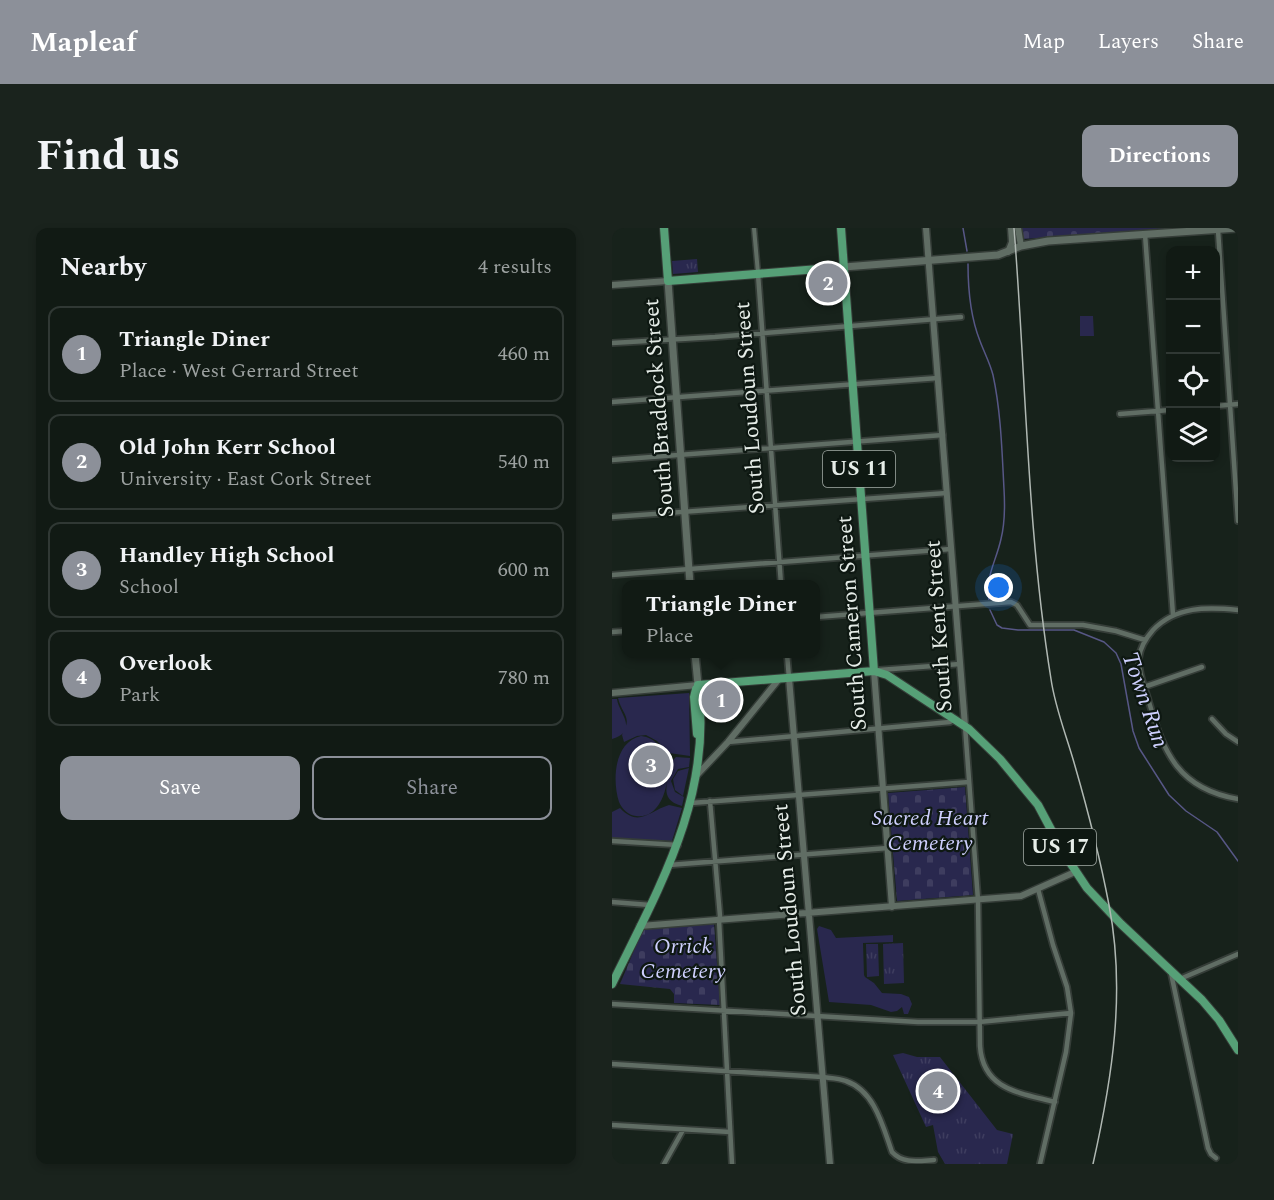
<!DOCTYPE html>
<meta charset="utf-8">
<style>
:root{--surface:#111a14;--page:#1a231d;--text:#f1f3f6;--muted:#9ca1a0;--line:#303834;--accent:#8c9099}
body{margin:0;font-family:Spectral,serif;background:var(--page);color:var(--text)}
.controls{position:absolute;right:18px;top:18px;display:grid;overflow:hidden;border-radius:12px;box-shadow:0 3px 9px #0003}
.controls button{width:54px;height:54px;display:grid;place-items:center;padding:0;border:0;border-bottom:2px solid var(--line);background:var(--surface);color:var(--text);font:30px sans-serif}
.you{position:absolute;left:387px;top:360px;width:21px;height:21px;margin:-15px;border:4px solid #fff;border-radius:50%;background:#1a73e8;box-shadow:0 0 0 9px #1a73e833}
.badge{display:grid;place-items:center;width:39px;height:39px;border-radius:50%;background:var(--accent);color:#fff;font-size:20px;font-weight:700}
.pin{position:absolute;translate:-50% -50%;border:3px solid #fff;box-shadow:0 2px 6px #0006}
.popup{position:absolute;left:10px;top:352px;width:198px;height:78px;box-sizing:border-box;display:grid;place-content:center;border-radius:12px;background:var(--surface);filter:drop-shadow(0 2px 4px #0005);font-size:20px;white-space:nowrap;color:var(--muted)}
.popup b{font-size:22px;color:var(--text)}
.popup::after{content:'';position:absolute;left:50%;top:100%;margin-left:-12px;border:12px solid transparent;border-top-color:var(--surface)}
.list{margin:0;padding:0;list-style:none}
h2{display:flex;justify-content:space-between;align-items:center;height:78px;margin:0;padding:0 24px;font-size:26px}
h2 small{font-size:20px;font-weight:400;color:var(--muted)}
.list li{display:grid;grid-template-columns:39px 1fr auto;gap:18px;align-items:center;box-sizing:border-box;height:96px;margin:0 12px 12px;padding:0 12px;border:2px solid var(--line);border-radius:12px}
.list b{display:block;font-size:22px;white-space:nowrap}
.list p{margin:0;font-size:20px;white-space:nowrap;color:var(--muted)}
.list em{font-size:20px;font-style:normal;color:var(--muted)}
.actions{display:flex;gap:12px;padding:18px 24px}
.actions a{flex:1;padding:14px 0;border:2px solid var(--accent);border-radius:12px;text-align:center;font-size:21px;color:var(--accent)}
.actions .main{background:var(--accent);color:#fff}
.icon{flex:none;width:33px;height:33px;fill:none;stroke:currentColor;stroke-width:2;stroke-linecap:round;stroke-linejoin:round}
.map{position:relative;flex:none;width:626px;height:936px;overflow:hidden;border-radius:12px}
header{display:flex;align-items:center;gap:36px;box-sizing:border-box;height:84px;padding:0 30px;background:var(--accent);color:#fff}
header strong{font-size:28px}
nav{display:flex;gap:33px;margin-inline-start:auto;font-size:21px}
.intro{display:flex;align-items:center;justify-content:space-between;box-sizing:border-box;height:144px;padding:0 36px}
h1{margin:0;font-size:42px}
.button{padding:15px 27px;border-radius:12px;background:var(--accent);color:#fff;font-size:21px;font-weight:700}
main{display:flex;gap:36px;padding:0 36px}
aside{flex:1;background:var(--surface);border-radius:12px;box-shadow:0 3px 9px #0003}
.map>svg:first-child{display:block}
.grass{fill:#29284e}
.cemetery{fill:url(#cemetery-stones)}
.park{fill:url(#park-tufts)}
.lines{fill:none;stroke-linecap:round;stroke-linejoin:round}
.stream{stroke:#575786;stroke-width:1.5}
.pedestrian-casing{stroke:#353d38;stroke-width:7}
.minor-casing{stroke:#353d38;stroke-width:8}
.tertiary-casing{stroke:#353d38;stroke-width:9}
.secondary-casing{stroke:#353d38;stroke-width:10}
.primary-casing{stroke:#353d38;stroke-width:10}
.pedestrian{stroke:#606d64;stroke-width:4}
.minor{stroke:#606d64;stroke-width:4.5}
.tertiary{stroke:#606d64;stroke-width:6}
.secondary{stroke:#606d64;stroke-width:7}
.primary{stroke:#56a077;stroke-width:8}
.rail{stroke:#b0b8b3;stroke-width:1.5}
.labels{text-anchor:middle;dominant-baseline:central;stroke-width:4.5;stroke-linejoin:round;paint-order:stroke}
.shield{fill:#0e1812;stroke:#a5ada8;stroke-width:1.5}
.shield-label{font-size:21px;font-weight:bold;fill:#e6ede8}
.street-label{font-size:22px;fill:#e6ede8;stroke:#0e1812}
.park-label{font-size:22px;font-style:italic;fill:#cecffd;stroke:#0e1812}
.water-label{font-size:24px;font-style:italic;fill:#ced0fe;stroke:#0e1812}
</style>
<header>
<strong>Mapleaf</strong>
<nav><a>Map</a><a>Layers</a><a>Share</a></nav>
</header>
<div class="intro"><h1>Find us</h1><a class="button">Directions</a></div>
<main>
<aside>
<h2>Nearby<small>4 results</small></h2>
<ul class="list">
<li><span class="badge">1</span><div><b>Triangle Diner</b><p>Place · West Gerrard Street</p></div><em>460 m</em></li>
<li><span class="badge">2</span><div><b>Old John Kerr School</b><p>University · East Cork Street</p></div><em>540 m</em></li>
<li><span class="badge">3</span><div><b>Handley High School</b><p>School</p></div><em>600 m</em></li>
<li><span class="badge">4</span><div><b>Overlook</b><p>Park</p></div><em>780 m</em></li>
</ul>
<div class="actions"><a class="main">Save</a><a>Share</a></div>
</aside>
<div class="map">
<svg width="626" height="936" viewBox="0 0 626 936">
<defs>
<pattern id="cemetery-stones" width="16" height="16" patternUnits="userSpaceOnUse" patternTransform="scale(1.5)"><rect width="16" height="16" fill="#29284e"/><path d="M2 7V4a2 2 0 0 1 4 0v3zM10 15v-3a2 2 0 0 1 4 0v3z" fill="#3e3d5f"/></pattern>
<pattern id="park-tufts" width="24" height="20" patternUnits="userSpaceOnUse" patternTransform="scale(1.5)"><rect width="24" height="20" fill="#29284e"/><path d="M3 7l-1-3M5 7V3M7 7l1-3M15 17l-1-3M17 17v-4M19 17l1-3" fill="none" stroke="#3e3d5f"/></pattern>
</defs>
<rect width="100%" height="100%" fill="#17221b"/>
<path class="grass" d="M468,88H481L482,108H468Z
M77,465L78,528L57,525L45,513L34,507L25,508L12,514L10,507C21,488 10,487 6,470Z
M0,471H5C6,484 28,502 0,511Z
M29,508C70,512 59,594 24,588C16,587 10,581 7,574C0,552 2,514 29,508Z
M64,529L78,530L77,539L66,541L59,553L63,564L72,569L70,578C46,571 57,557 56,537Z
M77,540L71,568L63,562L61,551L66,543Z
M57,577L70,580L60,613L0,610V584L8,580C27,600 37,583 57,577Z
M207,698L219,702L224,710L281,707V714L251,715L252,747L253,749L262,755L270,765L289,766L297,769L300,776L296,786H292L290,779L285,783L279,784L259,777L217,774L205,701Z"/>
<path class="cemetery" d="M408,0H556L412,11L410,10Z
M353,559L361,667L285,673L276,565Z
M102,695L108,777L62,775V766L58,761L8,756L31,701Z"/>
<path class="park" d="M85,31L86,44L61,46L60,33Z
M291,715L292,755L272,756L271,716Z
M254,716H266L267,748L255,749Z
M291,825L305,829H328L385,902L401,906L395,936H333L326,924L321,897L314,899L281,827Z"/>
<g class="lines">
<path class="stream" d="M351,0L355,23
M356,36C356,62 358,88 368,113C372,124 378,135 381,147C389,184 390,224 392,261C393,278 393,295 389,311C383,337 374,345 377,373
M378,382L385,397L390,400L406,402H462L492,414L504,425L509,436L521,503L527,520L557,567L574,583L605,604L626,633"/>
<g class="pedestrian-casing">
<path id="pedestrian" d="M142,0L146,45"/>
</g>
<g class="minor-casing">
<path id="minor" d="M606,2L626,293
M533,6L561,387
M146,46L169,356
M0,115L103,109L349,89
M0,174L326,150
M604,178L626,176
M508,186L558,182
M0,232L331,207
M0,289L335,265
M0,347L339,321
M626,382C595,379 564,378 541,402C534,410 528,420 527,430C526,445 533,460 537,474C552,526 567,561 626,571
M204,389L399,374L405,377L418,397H471L504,403L533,412
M0,404L15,403
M175,426L177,450
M267,442L348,436
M532,459L590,439
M600,491L614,506L626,514
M353,498L366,672L368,818C371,862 408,865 443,874
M116,514L338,494L342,491
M98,573L108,688L107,692L120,936
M79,575L357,554
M0,613L66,617
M57,637L276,620
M426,661L441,717L455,759L459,785L454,824L428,936
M0,674L38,677
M559,745L596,920L599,926L604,930
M568,751L626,726
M0,776L306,794H367L459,785
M0,836L210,849C218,850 227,850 234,853C263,863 271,899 280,924C291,936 306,933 322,932
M0,897L118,904
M52,936L71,902"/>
</g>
<g class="tertiary-casing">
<path id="tertiary" d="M314,0L353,498
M406,0L409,18
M396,24L400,14L399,0
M0,57L56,53
M262,443L280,679
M177,450L218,936
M0,465L86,457
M84,548L116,514L167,451
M28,698L409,668L463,644"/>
</g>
<g class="secondary-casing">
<path id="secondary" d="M232,39L386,27L409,18L436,13L626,0
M56,53L78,356
M83,426L86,457"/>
</g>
<g class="primary-casing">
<path id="primary" d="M52,0L56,53L232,39
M229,0L262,443
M86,457L262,443L275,447L357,501L388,531L426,577L451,624L475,660L509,696L590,772L607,792L626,822
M84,461L82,469L85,506
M0,756C47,660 101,568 86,457"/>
</g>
<use href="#pedestrian" class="pedestrian"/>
<use href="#minor" class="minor"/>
<use href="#tertiary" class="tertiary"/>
<use href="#secondary" class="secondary"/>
<use href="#primary" class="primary"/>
<path class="rail" d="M402,0C414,150 415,302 439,451C443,480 455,509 463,538C476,583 488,630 497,677C514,764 500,851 481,936"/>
</g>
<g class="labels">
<g class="shield">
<rect x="211" y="223" width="72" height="36" rx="4.5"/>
<rect x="412" y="601" width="72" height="36" rx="4.5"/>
</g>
<g class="shield-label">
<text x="247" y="241">US 11</text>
<text x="448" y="619">US 17</text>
</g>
<g class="street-label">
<text transform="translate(47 180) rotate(-94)">South Braddock Street</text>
<text transform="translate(138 180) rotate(-94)">South Loudoun Street</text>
<text transform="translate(240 395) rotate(-94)">South Cameron Street</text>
<text transform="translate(327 398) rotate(-94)">South Kent Street</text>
<text transform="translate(178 682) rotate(-95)">South Loudoun Street</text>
</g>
<g class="park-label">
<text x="318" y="590">Sacred Heart<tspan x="318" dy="25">Cemetery</tspan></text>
<text x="71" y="718">Orrick<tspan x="71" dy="25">Cemetery</tspan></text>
</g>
<g class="water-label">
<text transform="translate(533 472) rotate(71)">Town Run</text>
</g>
</g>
</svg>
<div class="controls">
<button>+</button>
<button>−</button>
<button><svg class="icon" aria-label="locate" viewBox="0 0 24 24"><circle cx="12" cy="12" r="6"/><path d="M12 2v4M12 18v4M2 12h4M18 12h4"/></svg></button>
<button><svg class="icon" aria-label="layers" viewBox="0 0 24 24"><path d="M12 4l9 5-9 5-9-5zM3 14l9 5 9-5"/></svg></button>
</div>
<div class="you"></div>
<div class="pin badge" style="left:109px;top:472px">1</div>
<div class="popup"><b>Triangle Diner</b>Place</div>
<div class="pin badge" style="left:216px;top:55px">2</div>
<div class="pin badge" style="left:39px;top:537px">3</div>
<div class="pin badge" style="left:326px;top:863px">4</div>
</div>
</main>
